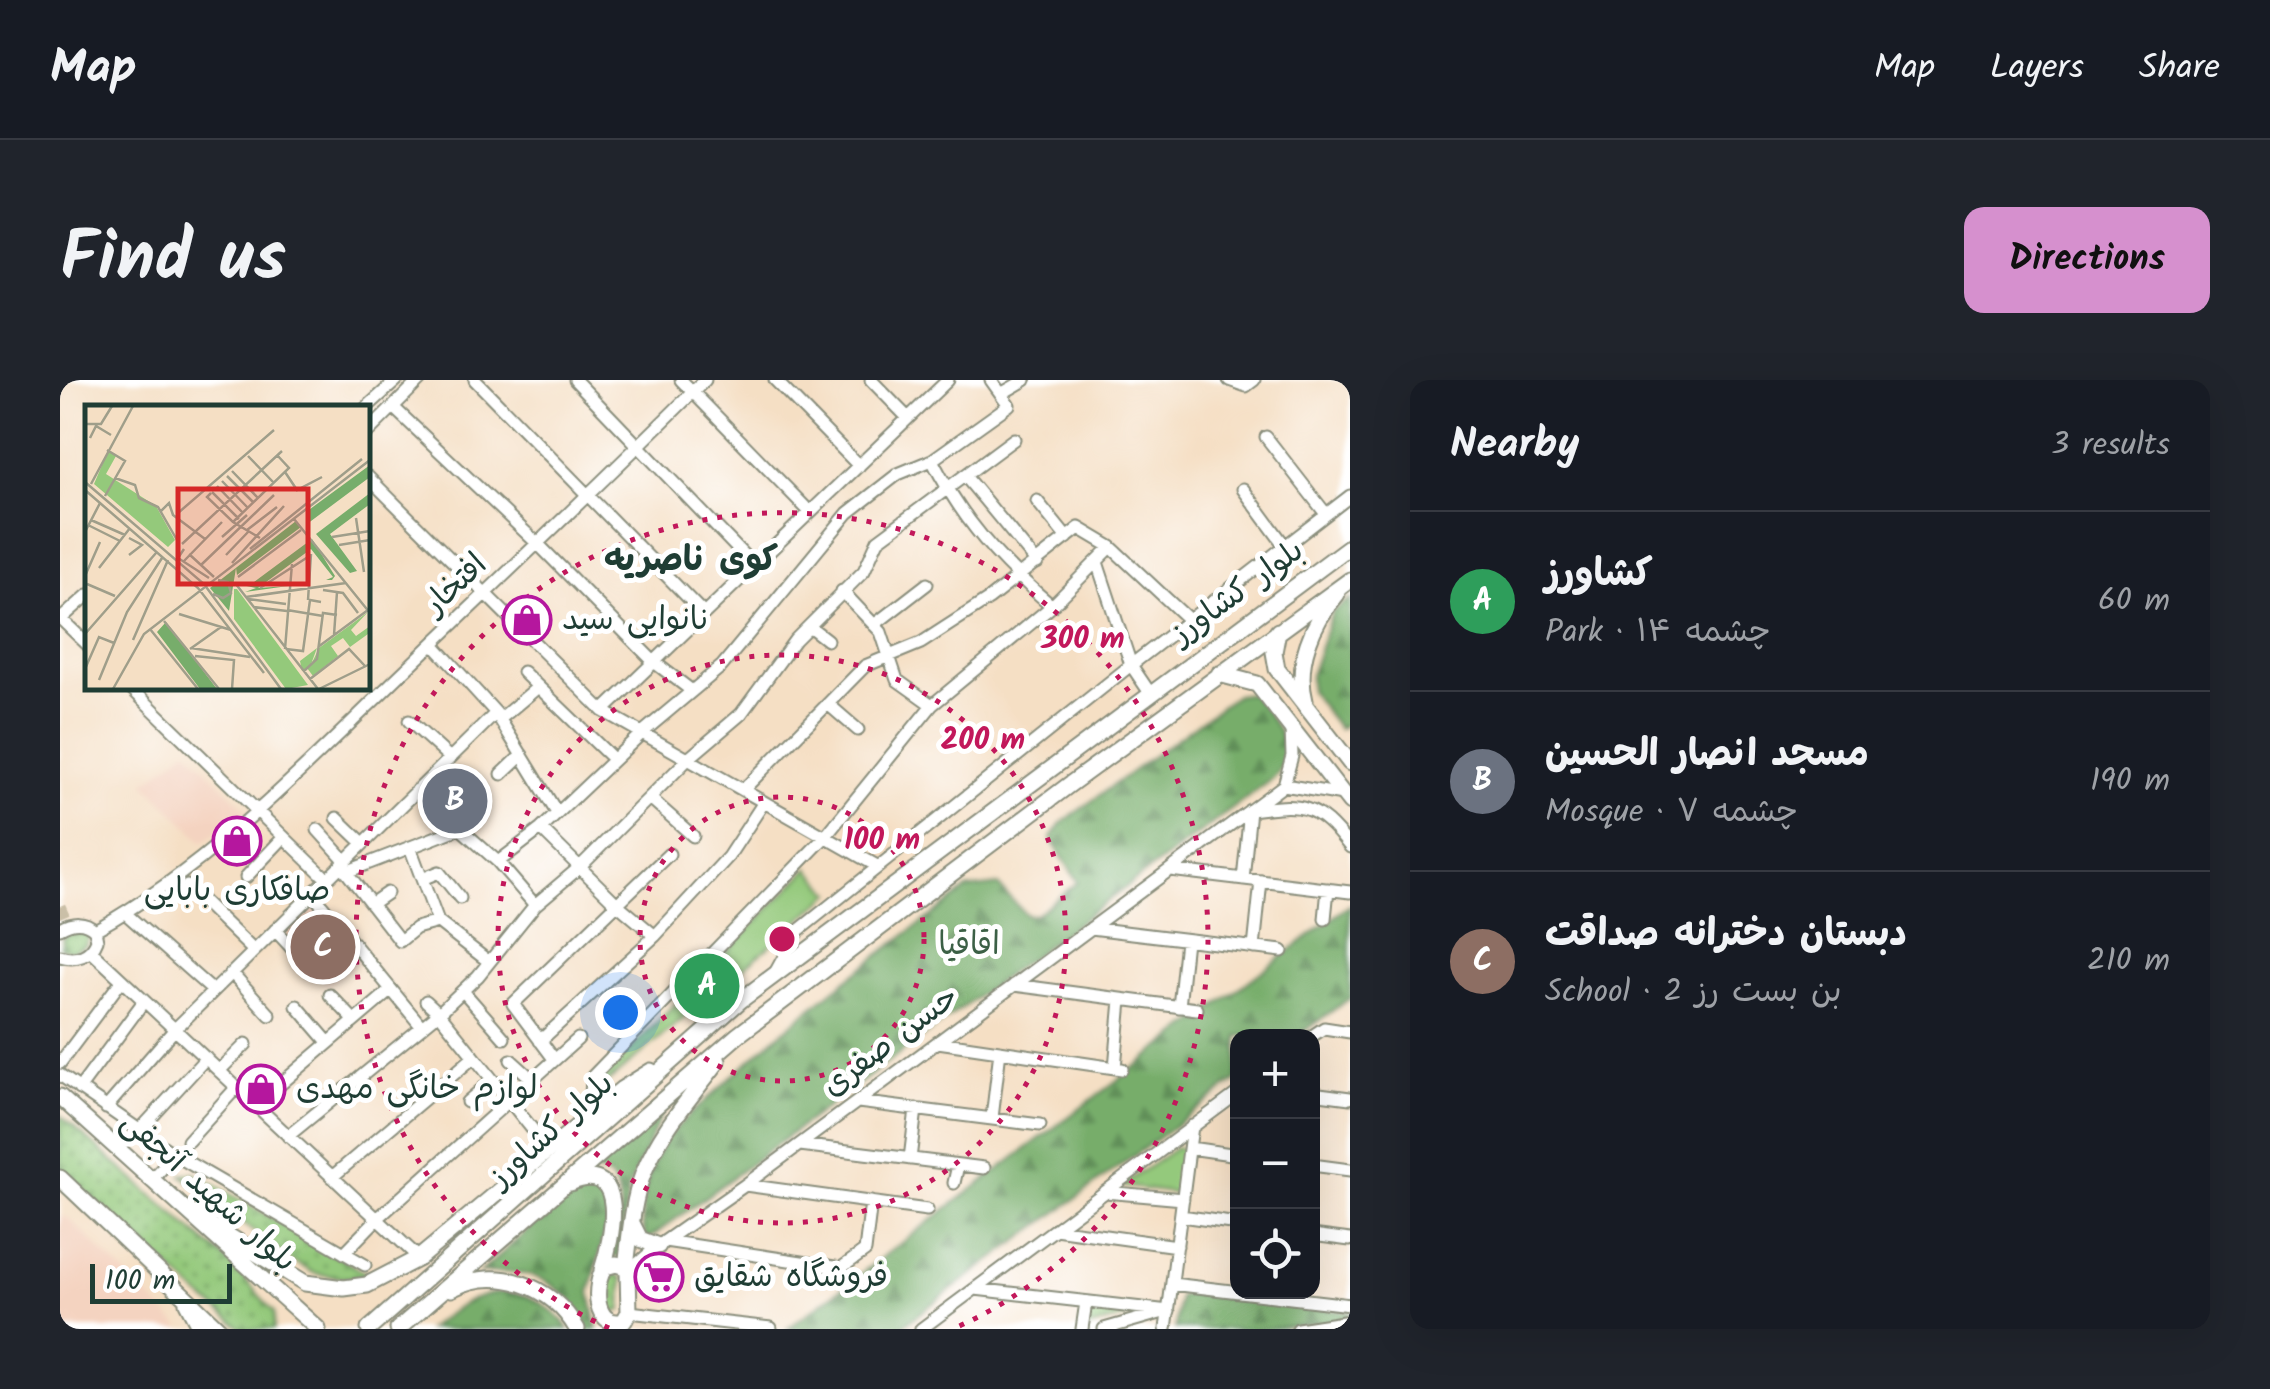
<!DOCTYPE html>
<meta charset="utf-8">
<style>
:root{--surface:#171b24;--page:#20242c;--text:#f1f3f6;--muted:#9ea1a6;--line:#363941;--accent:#d690ce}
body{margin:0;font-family:Kalam,"Playpen Sans Arabic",sans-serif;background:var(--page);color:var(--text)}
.controls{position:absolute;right:30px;bottom:30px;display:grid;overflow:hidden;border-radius:20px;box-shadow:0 10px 40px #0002}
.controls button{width:90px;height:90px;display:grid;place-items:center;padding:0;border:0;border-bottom:2px solid var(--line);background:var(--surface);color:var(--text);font:50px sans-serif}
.scale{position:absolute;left:30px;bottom:25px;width:142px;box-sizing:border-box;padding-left:10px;border:5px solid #1f3d34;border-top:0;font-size:28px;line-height:35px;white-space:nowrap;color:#1f3d34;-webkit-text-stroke:8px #fff;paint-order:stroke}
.you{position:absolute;left:560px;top:632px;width:35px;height:35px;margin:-25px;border:8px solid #fff;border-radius:50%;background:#1a73e8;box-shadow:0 0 0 15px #1a73e833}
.badge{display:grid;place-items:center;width:65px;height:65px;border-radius:50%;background:var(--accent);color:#fff;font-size:32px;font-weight:700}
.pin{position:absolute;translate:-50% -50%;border:5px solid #fff;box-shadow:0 2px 10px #0006}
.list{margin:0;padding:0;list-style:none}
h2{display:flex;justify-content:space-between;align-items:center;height:130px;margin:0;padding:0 40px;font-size:42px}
h2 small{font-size:32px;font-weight:400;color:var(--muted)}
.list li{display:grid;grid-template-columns:65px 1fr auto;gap:30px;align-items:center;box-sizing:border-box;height:180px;padding:0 40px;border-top:2px solid var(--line)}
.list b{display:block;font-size:38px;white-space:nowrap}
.list p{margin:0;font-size:32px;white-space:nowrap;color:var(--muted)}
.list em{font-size:32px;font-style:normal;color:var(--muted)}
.icon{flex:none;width:55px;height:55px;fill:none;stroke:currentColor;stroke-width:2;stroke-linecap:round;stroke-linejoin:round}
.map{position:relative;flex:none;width:1290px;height:949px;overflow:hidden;border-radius:20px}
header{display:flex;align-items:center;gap:60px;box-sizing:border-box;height:140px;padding:0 50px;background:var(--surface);border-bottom:2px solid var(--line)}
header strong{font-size:48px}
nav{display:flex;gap:55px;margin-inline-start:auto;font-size:35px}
.intro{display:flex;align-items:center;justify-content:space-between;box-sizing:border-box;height:240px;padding:0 60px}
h1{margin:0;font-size:70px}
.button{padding:25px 45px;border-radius:20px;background:var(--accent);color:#111;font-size:35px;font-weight:700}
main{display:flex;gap:60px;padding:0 60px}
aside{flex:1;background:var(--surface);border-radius:20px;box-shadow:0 10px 40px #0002}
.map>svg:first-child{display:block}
.built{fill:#f4d3c0}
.grass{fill:url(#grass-dots);stroke:#5a8358;stroke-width:2.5}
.forest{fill:url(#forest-firs);stroke:#4b7550;stroke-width:2.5}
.park{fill:#94c97b;stroke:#5a8358;stroke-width:2.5}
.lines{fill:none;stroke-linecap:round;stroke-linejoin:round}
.minor-tunnel{stroke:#cabfa7;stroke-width:11;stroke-dasharray:11 5.5;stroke-linecap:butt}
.minor-casing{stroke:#8a8e7c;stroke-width:15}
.major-casing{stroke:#8a8e7c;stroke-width:19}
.minor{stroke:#fff;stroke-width:11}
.major{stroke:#fff;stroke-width:15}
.ring{fill:none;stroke:#c2185b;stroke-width:5;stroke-dasharray:5 10}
.labels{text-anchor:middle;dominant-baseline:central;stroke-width:10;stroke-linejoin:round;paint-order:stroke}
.street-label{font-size:32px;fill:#1f3d34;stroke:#fff}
.poi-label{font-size:32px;fill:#1f3d34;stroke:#fff;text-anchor:start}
.park-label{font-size:32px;fill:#3c6046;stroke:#fff}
.neighbourhood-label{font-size:35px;font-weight:bold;fill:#1f3d34;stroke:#fff}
.inset-road{fill:none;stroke:#9f9e8a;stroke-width:2.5}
.view{fill:#d62828;fill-opacity:0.15;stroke:#d62828;stroke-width:5}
.inset-edge{fill:none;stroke:#1f3d34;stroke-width:5}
.centre{fill:#c2185b;stroke:#fff;stroke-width:5}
.ring-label{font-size:30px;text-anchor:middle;font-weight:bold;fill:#c2185b;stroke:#fff;stroke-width:10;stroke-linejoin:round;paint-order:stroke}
</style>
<header>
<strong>Map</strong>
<nav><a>Map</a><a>Layers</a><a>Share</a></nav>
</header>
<div class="intro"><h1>Find us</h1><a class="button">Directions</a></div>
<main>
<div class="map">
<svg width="1290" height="949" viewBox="0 0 1290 949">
<defs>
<pattern id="grass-dots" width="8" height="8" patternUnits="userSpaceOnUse" patternTransform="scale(2.5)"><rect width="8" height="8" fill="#94c97b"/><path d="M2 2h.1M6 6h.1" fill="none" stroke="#78a466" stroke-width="1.8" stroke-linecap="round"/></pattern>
<pattern id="forest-firs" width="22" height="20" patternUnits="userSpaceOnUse" patternTransform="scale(2.5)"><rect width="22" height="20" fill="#77ad6b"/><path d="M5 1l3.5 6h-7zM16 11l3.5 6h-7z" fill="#618e59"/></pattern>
</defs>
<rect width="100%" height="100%" fill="#fff"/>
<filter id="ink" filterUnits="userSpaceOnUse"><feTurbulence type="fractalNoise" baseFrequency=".01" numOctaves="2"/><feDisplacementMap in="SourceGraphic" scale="20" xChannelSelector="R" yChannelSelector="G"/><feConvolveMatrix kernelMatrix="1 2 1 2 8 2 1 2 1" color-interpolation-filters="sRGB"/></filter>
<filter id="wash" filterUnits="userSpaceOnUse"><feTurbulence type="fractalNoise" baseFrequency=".0048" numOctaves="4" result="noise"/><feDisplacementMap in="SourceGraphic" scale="40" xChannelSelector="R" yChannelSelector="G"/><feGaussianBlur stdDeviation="2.25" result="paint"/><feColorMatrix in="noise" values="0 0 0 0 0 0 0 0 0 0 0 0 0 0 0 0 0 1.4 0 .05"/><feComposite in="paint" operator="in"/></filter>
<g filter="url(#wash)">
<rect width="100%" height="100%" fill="#f5dfc4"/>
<path class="built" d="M127,369L187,430L143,462L85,403Z
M252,526L259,528L301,580L267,604L223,554Z
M0,835L8,838L122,949H0Z"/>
<path class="grass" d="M20,550L29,556L25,565L12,571L1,568L3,556Z
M0,735L171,884L214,932V949H183L138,914L0,789Z
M134,793L309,895L283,898L254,893L231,880L122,795Z
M554,894L563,898L562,930L553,933L545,926L546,902Z"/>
<path class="forest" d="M1290,219V341L1279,349L1250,311V296L1272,232Z
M1191,313C1210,338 1241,368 1214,398L587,860C574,829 589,786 607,759C621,739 645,723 662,706C738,633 823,572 907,509L938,505L966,535H975L1018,502L991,459L1002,443L1176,315Z
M1290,525V618L1237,656H1178L1177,700L838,949H727Z
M607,723L569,806L563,844V875L552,878C558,852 568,822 550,797L529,790Z
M532,803L545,815L547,844L530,912L537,949H528C503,899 474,889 420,893L511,811Z
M445,912C473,915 492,927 509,949H368C393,930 413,914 445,912Z
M1129,913L1290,932V934L1281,940L1208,949H1115L1119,916Z"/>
<path class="park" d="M749,488L772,513L544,705L541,700Z
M1117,767L1124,771L1119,814L1061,806Z
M1031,928L1071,933V936L1027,948Z"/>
</g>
<g filter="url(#ink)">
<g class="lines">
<path class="minor-tunnel" d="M0,526L8,544"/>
<g class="minor-casing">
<path id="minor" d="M415,0L644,234
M515,0L694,186
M621,0L750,132
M715,0L799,86
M811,0L848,38
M1169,0L1186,6L1194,0
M941,14L965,0
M333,27L479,165L594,282L632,311
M306,28L337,0
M308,52L360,0
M1206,57L1266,134
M872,80C904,142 939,181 992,226
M905,96L977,183
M308,97L543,331L817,486
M1183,109L1225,166
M977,121L1007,158
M1037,182L1071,285L1090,313
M782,211L821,252L837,300L872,325
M0,238L28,265
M1,239L28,215
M814,245L867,204
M749,246L767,260
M373,264L436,333L497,433
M463,292L553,379
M71,308L267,499
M768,324L798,350
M543,331L888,0
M440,339L478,307
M349,341L390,378
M442,394L462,375
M1224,405L1283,415
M357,410L438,482L475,525
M683,410L805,286L861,263L929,219L1019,148L1051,167L1128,239
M590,418L633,456
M277,438L303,463
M481,449L557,524L595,556
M258,450L286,481
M350,467L378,542
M438,482L481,449L582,353L662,286L788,133L838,94L872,80L949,25L931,0
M281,485L340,561L356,548L378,542
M1110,490L1290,512
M286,492L400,448
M186,497L224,457
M362,499L379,492L400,518
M1183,499L1190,430C1243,423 1256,423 1290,467
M127,506L194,571
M252,513L362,647
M311,524L327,513
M65,533L153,611
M1265,539L1268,509
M378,542L428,581
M0,548C12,541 25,540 35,550L37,560C31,576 16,581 0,576
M1031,548L1222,571
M35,550C151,485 244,388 338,297C441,198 544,101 645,0
M215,550L249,587
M1194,568L1201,501
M31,571L359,878
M172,593L210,635
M715,593L738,551L1071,285L1290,116
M954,605L1137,629
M403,611L444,658
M270,615L294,640
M366,621L379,633L489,770
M237,626L268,662
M1119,627L1126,560
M1252,656L1264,648L1290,652
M480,661L595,556L668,477L704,422
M878,662L1062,689
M494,679L453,624L609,474
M451,680L473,700
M0,683L62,600
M1055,688L1061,620
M159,691L186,664
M0,695L115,775L305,885
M19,709L84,621
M1252,713L1290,718
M407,722L433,700
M798,722L980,745
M196,725L331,610
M46,728L115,649L436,333
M535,732L531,716L532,697L765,457L872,325L992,226L1051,167
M932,738L940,671
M79,751L146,678
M228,756L379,633L418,596L475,525L520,487L628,379L681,334L735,260L804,191L818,160L954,59
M128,761L177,707
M740,765L924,788
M1130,768L1178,775
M850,779L856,729
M1252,785L1290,790
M272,797L414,677
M93,798L115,775
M894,803L898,785
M685,805L867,830
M1045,812L1123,819
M1121,836L1178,844
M995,849L1117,866
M1252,855L1290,860
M605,861L781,888L805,871L811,822
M284,873L317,839L518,659
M568,892L598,866L685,805L1224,405L1232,376L1231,348
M1112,904L1290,925
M915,909L1109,931
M569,932L711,948
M861,949L1178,713
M1022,949L1026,922
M1044,949L1100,933
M1106,949L1132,746
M1238,949L1290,941"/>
</g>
<g class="major-casing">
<path id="major" d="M1218,251L1214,272L1217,289L1290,383
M1159,294L1197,304L1290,423
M1245,321C1235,283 1252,243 1277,214
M0,717L258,949
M0,798L159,949
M510,803C570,778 552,860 542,890
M136,836L245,903L284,908L307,905L359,878L562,709L591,691
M573,845L580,859L598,866
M556,884L566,887L568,892L569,932L564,941C533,949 533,904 545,887Z
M566,887C570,856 572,823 583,794C600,751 631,717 658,681
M391,909C437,885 492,905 517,949
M127,923L141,949
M309,949L681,620L1290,166
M338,949L678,655L1009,405L1290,200"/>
</g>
<use href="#minor" class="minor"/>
<use href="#major" class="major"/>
</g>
</g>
<g class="ring">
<circle cx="722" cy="559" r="142"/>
<circle cx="722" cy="559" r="284"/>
<path d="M549 948A426 426 0 1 1 895 948"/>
</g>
<defs>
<g id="shop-ring" transform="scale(2.5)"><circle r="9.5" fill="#fff" stroke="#b5179e" stroke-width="1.5"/><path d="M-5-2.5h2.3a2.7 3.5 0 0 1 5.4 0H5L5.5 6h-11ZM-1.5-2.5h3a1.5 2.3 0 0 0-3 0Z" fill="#b5179e"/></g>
<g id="supermarket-ring" transform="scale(2.5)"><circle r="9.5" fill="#fff" stroke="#b5179e" stroke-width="1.5"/><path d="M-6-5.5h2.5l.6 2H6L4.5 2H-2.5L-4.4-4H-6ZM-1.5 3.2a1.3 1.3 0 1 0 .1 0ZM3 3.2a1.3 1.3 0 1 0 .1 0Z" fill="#b5179e"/></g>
</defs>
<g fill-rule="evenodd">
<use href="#shop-ring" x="467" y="240"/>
<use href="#shop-ring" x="177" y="461"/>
<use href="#shop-ring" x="201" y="709"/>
<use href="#supermarket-ring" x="599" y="897"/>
</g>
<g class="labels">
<g class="street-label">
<text transform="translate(396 205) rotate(-43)">افتخار</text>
<text transform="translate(1178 213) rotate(-36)">بلوار کشاورز</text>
<text transform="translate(831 662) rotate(-37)">حسن صفری</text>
<text transform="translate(492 751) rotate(-42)">بلوار کشاورز</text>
<text transform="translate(148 812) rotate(42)">بلوار شهید آنجفی</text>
</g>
<g class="poi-label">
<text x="502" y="240">نانوایی‌ سید</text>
<text x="177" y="511" text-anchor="middle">صافکاری بابایی</text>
<text x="236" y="709">لوازم خانگی مهدی</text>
<text x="634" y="897">فروشگاه شقایق</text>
</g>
<g class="park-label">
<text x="909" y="565">اقاقیا</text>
</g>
<g class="neighbourhood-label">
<text x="631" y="181">کوی ناصریه</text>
</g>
</g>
<g transform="translate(25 25)">
<rect width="285" height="285" fill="#f5dfc4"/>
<path d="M23,46L31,51L21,69L71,101L90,135L83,142L9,79Z" fill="#94c97b"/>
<path d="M285,60V72L222,119L221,107ZM285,88V99L245,129L272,166L265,168L231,129ZM211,116L216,122L152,170L151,163L144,206L125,183ZM227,134L250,171L247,175H241L248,172L226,144L173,183L203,181L160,187L171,183L152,179L165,180ZM81,217L132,284H115L72,227Z" fill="#77ad6b"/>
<path d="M149,184H152L223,280L201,284L149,214ZM283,207L266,225L271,231L285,221L283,229L265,242L258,233L246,241L253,251L228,271L222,263L217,266L215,256L232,243L225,262L234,243Z" fill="#94c97b"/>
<path class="inset-road" d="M0,19H16L27,1M5,33L11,21L26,30M163,51L189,78M147,66L173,93M200,67L212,85L237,72M142,71L168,97M30,73L50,80L54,93L73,102L92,135M137,76L163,103M0,77L119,179L196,284M6,79L48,1M132,81L158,108M0,85L113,183L179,268M127,87L154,114M126,88L122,92L148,117L175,133M20,91L40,56L22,45M76,106L84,98L88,110L120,134M93,108L189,25M271,113L279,167M209,114L285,208M6,115L40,130M148,117L204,63L192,50M3,120L35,136M162,125L192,102M0,127L15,98M137,132L162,110M247,132L285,126M97,139L197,46M254,140L285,135M99,144L93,153L124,173M165,144L277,54M104,149L129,172M44,150L57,140L44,133M141,150L164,126M98,157L137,117M147,158L199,101M116,160L189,90M14,163L45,123M0,171L15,137M153,172L216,125M150,178L233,284M2,179L30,191M175,183L226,150M238,185L258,188L273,208M128,189L138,193L146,188L143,177L133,175M161,192L261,178M163,194L201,199M223,195L226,149M168,202L202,206M202,205L238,211M94,209L146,225M79,216L134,284M65,224L113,284M0,229L71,148M249,230L252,187M48,235L83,155M233,242L283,205M106,243L165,252M105,244L136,222M200,244L207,159M201,244L218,246L225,195L236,197M110,251L149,255L147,284M0,264L14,232L29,238M219,266L232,254L238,208L252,210M225,274L264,244L280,261M14,275L42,207L77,153M28,284L59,229L285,55M234,284L285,259"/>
<path class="view" d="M93,84H223V179H93Z"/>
<rect width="285" height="285" class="inset-edge"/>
</g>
<circle cx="722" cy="559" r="15" class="centre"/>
<g class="ring-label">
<text x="1023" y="268">300 m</text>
<text x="923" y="369">200 m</text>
<text x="822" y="469">100 m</text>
</g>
</svg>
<div class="controls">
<button>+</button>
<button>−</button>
<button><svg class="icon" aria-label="locate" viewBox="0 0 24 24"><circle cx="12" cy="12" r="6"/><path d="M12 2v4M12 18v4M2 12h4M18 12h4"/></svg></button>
</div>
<div class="scale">100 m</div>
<div class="you"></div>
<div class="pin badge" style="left:647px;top:606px;background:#2e9e5b">A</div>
<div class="pin badge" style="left:395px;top:421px;background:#6b7280">B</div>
<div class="pin badge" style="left:263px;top:567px;background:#8d6e63">C</div>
</div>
<aside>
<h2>Nearby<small>3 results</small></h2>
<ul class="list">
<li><span class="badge" style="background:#2e9e5b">A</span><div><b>کشاورز</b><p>Park · چشمه ۱۴</p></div><em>60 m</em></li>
<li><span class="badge" style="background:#6b7280">B</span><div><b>مسجد انصار الحسین</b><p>Mosque · چشمه ۷</p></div><em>190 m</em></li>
<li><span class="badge" style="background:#8d6e63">C</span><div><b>دبستان دخترانه صداقت</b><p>School · بن بست رز 2</p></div><em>210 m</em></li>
</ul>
</aside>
</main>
